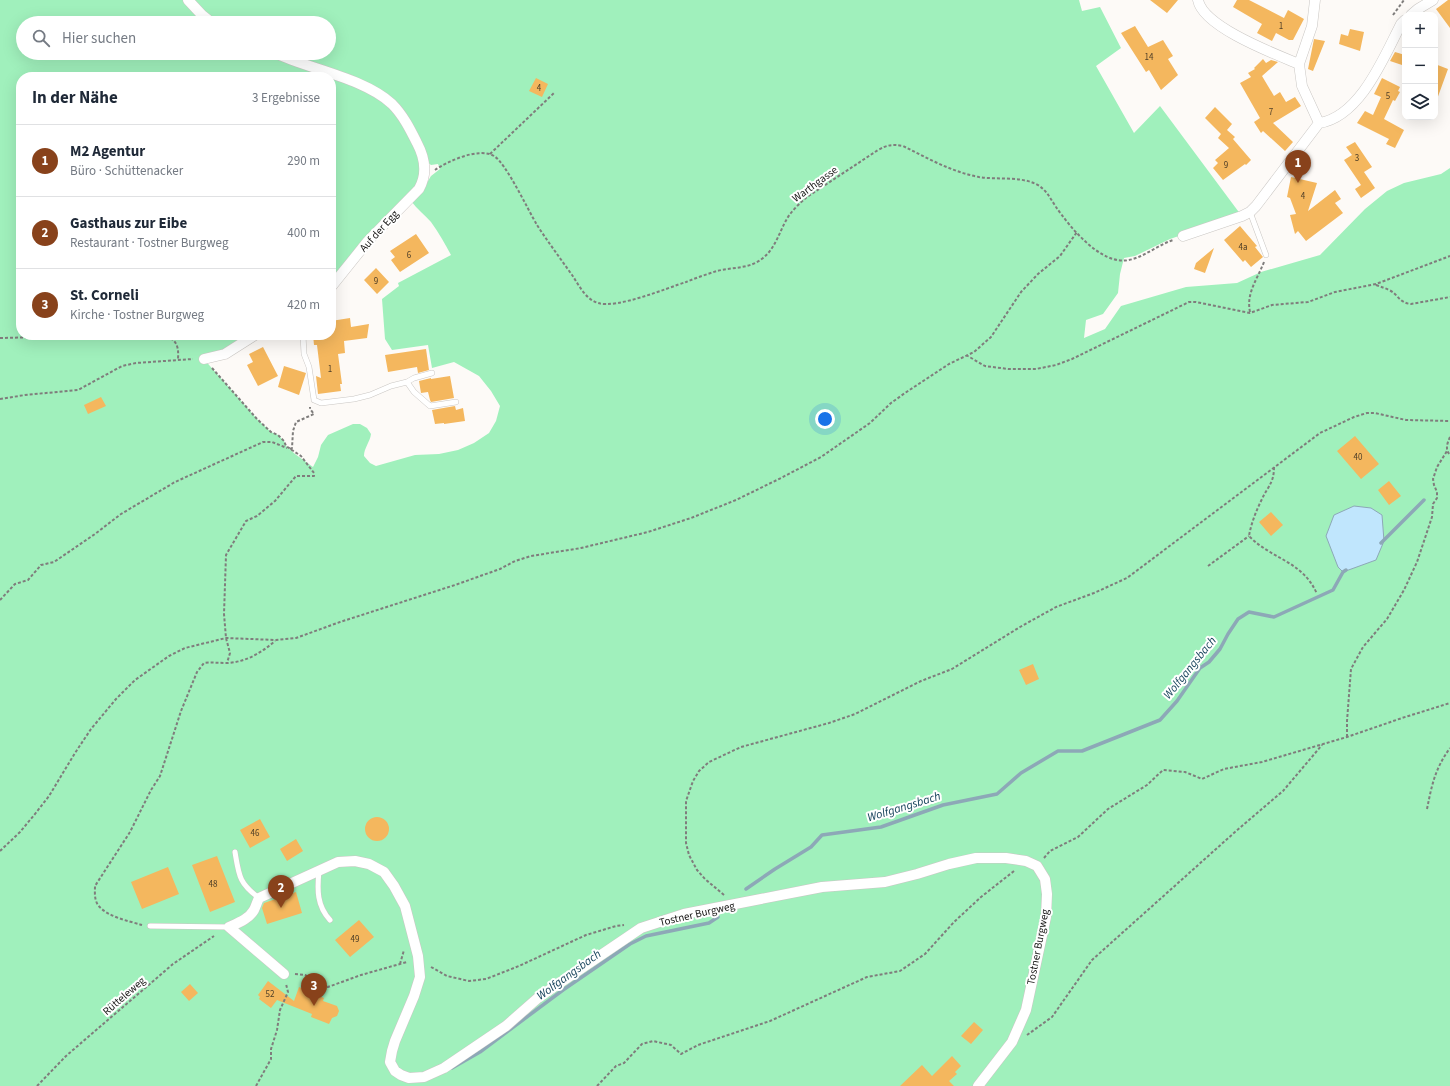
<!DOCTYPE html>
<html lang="de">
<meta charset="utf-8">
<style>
:root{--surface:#fff;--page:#f2f2f3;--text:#1f2937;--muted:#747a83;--line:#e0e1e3;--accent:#88421b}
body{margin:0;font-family:"Source Sans 3",sans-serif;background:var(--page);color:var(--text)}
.controls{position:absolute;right:12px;top:12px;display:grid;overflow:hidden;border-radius:8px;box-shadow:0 4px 16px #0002}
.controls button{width:36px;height:36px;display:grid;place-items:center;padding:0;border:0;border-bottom:1px solid var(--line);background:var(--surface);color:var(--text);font:20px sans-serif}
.you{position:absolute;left:825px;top:419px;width:14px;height:14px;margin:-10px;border:3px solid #fff;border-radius:50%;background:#1a73e8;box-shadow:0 0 0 6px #1a73e833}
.badge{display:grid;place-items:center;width:26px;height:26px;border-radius:50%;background:var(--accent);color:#fff;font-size:13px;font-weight:700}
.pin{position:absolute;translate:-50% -33px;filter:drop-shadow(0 1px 2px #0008)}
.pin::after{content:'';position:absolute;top:21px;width:14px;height:12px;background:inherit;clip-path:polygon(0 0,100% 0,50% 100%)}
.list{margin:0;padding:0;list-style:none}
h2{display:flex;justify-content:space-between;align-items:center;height:52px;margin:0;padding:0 16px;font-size:17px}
h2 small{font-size:13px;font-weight:400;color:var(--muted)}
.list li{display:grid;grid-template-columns:26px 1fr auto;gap:12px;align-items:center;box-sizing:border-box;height:72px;padding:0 16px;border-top:1px solid var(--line)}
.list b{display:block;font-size:15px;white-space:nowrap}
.list p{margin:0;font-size:13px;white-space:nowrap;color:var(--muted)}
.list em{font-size:13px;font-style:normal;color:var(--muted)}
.icon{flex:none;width:22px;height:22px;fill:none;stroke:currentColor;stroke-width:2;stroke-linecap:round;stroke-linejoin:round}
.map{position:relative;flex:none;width:1450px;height:1086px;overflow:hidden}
.search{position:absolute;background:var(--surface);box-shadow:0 4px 16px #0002;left:16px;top:16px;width:320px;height:44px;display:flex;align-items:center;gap:10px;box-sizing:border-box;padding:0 14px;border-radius:22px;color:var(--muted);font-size:15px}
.panel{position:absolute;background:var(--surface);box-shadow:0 4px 16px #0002;left:16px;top:72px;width:320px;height:268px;border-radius:16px}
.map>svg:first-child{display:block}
.green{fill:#a0f0bc}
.water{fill:#c0e6fd;stroke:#8da8b7}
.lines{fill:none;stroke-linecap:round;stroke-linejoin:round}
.stream{stroke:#8da8b7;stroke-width:3.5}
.building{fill:#f4b75e}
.service-casing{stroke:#cac7c4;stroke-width:6}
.minor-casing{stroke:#cac7c4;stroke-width:11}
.path{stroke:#7f7d7c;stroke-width:2;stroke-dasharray:3 2;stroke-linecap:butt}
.service{stroke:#fff;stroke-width:5}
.minor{stroke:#fff;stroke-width:10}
.labels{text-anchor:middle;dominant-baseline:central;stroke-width:4;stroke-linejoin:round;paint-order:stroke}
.number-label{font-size:9px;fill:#4e3e27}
.street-label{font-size:11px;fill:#171615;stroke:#fff}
.water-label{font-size:12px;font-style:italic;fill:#17435b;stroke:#fff}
</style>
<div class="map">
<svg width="1450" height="1086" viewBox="0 0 1450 1086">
<rect width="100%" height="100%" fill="#fdfaf7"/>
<path class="green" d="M0,0H184L194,11L202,23H23V53H268L344,81L368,92L384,101L390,107L404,124L416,148L419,158L421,175L416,186L366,239L331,283V77H21V335H250L224,351L202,357L257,419L271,432L278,435L284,441L286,446L295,454L313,467L318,457L321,445L328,435L353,424H360L367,428L371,434C370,442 364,448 364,456L370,463L376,466L415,455L439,454L458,450L474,443L489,433L496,421L500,406L491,391L479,376L454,362L432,368L428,345L392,350L385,339L382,299L399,286L398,283L451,255C445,244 439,233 431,222C425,215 417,209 411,201L422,191L431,176L440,169L438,164L431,165C424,160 424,151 421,144C416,133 411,123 405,114C381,81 321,67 284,53H329V23H220L202,9L192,0H1079L1082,11L1100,7L1121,48L1096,66L1134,133L1160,106L1241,215L1170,239L1135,256L1124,258L1120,274L1118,293L1103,314L1086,320L1084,338L1105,329L1121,306L1186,287L1237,283L1261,272L1320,255L1365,209L1387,191L1404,183L1441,174L1450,168V1086H0Z"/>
<path class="water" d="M1354,506L1371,508L1382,515L1384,541L1376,560L1343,572L1338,567L1326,536L1334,515Z"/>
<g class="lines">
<path class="stream" d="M1381,543L1424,500
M746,889L775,869L811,847L822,835L881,827L943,805L997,794L1021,773L1058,751H1082L1160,720L1177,701L1200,668L1209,662L1220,649L1228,634L1238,619L1249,612L1274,617L1333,590L1343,572L1346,570
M452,1068L480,1052L563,990L630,944L646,936L709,923L718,917"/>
</g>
<path class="building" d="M1150,0H1178L1167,13Z
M1237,0H1249L1284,18L1288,10L1304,19L1293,40H1289L1276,33L1272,41L1257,33L1262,24L1233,7Z
M1448,0H1450V28L1436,9Z
M1135,26L1148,47L1163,40L1173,56L1168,59L1178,75L1161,90L1149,70L1146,72L1121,33Z
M1350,29L1364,32L1360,51L1339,44L1341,34L1348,36Z
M1314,39L1325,41L1313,71L1308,69Z
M1395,52L1405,55V66L1390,61Z
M1263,59L1266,63L1271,60L1278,62L1262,76L1274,96L1280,92L1286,102L1295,97L1301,106L1273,123L1293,142L1285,151L1263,131L1261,133L1254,122L1260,118L1240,83L1251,77L1248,73L1255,69L1254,68Z
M1435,64L1448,69L1436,102H1435Z
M536,78L548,84L542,97L529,91Z
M1382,78L1400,87L1398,91L1400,92L1395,101L1393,100L1384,119L1404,130L1395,148L1386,144L1389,139L1357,123L1365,111L1373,115L1381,97L1374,94Z
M1215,107L1232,124L1227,130L1235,137L1233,139L1251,160L1246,165L1245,164L1223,180L1213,168L1218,163L1215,160L1229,148L1218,138L1221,134L1205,118Z
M1355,142L1372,167L1364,172L1375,188L1361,198L1355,189L1361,185L1344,160L1352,155L1346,147Z
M1291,177L1317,183L1308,211L1335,190L1341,199L1335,203L1343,213L1306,241L1298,231L1295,234L1290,215L1296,214L1290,198L1287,197Z
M1240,226L1257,246L1255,247L1263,257L1251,267L1245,260L1243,262L1224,240Z
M416,234L429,253L400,272L391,260L395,257L390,251Z
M1214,248L1205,273L1194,269L1196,263Z
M376,268L389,282L377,294L364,280Z
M350,318L351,327L369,324L367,338L344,341L345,353L338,354L342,384H340L341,391L318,394L316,376L321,378L317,345H314L313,335H331V321Z
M263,347L278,376L258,386L247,365L253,362L249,354Z
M426,349L429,370L418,373L417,367L388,372L385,355Z
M284,366L306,373L299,395L278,387Z
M450,376L454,398L431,402L430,400L428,392L421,393L419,381L431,378V379Z
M101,397L106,406L88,414L84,405Z
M455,406L456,410L463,408L465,421L444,424V423L435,424L432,410Z
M1355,436L1379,464L1361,479L1337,451Z
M1389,481L1401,496L1389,505L1378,490Z
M1271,512L1283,525L1271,536L1259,522Z
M1033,664L1039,679L1026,685L1019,670Z
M365 829a12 12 0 1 1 24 0a12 12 0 1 1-24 0Z
M260,819L270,837L250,848L240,830Z
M296,839L303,851L287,861L280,849Z
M217,856L235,902L210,912L192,865Z
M168,867L179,894L142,909L131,882Z
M296,892L302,913L267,924L262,908L264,903Z
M359,920L374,937L350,957L335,940Z
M268,981L294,1001L299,987L324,998L323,1001L337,1006L339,1011L337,1016L332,1018L329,1024L311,1017L312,1014L277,1000L271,1008L259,999L260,997L258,995Z
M190,984L198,993L189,1001L181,992Z
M974,1022L983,1030L971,1044L961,1036Z
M952,1056L961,1066L955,1072L957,1074L949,1081L954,1086H900L922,1065L932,1076Z"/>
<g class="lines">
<g class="service-casing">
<path id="service" d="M1250,212L1266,255
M303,335L304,354L309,367L314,400
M407,382L414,378L432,373
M314,400L321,403L354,399L370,395L391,386L407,382L414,392L430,406L456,402
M235,852C239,876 239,883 259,898
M319,871C317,890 317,906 330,920
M150,926L229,927"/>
</g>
<g class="minor-casing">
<path id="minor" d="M188,0L202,15L212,23
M1198,0C1203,27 1275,54 1299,64L1302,86L1319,123
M1411,15L1418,9L1433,0
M275,53C309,69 364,78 392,104C403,115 410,129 417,143C425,158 428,173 419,189L368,241L331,287
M1299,64L1312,26L1315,0
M1183,236L1242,216L1250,212L1256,206L1319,123C1360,117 1384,57 1401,24L1405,20
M204,359L225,354L255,335
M284,974L229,927C238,923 249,919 254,910C256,906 257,902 259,898L338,862L355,861L369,864L384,872L394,886L405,906L418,956L420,977L414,996L395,1041L392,1051L390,1062L395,1071L401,1075L409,1078L424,1077L444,1068L506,1026L539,997L641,928L684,914L822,887L885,882L917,874L949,864L976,858H1006L1026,861L1037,866L1045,879L1047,894L1046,917L1026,1010L1012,1042L978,1086"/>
</g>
<path class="path" d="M1393,15L1404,0
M1403,67L1405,68
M490,154L554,93
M435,170C448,161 479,147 494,156C506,163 528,210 537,225C548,242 560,258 572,275C579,285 585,299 598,303C617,309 667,288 686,282C696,278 707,274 717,271C733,267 750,269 763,258C777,247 780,228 790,214C795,208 801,202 807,197L878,150C887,145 892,144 903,146C927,158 952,172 979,177C997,180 1019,176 1036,184C1046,189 1050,198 1056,207C1070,227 1101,266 1129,260C1144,257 1158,245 1173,240
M1376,285C1381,287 1385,288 1389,290C1398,294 1399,303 1411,304L1450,297
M1250,312C1246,293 1257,280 1264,262
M161,335C176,338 179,345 178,359
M0,338L124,335
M966,355L985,366L1008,369H1036L1056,365L1072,359L1189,302H1196L1250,313L1272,305L1308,302L1335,292L1376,284L1450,256
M212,368L257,419L271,432L278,435L284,441L286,446L301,456L314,473V476H296L275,501L257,516L246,521L226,555L224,614L226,638L230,653L227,663
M0,399L25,395L78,390L122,366L136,363L193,359
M1450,437C1447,444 1445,449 1450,455
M290,449L292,448L293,431L296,422L314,414L310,409V407
M1274,467C1274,483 1268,486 1262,499C1256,511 1251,524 1249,536C1271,559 1303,561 1317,594
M1208,566L1249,536
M0,600L15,584L28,580L41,565L54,562L95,534L121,514L175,482L263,442H272L287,448
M1347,737V721L1351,669L1363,647L1387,619L1404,590L1417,562L1432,517L1433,504L1437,498V492L1434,485L1433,479L1437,467L1447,451
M1427,809C1432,784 1435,769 1450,748
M0,851L20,832L35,814L49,796L75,753L91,729L116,699L135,680L169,656L185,648L226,638L276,640L296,638L340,622L455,585L500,569L515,561L531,556L581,548L648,532L691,518L736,500L781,478L821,457L870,423L891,403L905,393L949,364L974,352L991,337L1021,292L1038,274L1060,256L1077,232
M1044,858L1050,851L1078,837L1108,809L1147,785L1163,770L1185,772L1202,779L1224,769L1262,762L1347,737L1402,718L1450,703
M724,895L705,879L697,870L689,855L686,843V801L693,781L699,771L709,762L741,747L829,723L855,714L921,681L952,669L1020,627L1056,607L1094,593L1127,578L1320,433L1354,417L1367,413H1375L1406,420L1450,421
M142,925C129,921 107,917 98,905C94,899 95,892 95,886L130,832L151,790L160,776L181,711L197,672L204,663C212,662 219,663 227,663C246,662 261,653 275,641
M400,964L404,950
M431,967L447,976L469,981L486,979L519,966L586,935L616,926L624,925
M295,974L305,975L328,987L361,975L407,962
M1027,1035L1052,1017L1092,960L1235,832L1283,791L1322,745
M37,1086L66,1056L173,964L214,936
M256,1086L271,1059V1049L277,1030L280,1010L288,992L286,984
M597,1086L616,1066L624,1063L642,1044L653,1041L671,1045L681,1054L698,1045L770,1021L867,977L900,971L925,954L954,922L981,897L1014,871"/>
<use href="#service" class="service"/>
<use href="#minor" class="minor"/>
</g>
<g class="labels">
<g class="number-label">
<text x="1281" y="26">1</text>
<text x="1149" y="57">14</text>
<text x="539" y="88">4</text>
<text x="1388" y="96">5</text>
<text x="1271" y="112">7</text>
<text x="1357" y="158">3</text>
<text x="1226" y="165">9</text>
<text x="1303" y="196">4</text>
<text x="1243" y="247">4a</text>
<text x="409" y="255">6</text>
<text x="376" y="281">9</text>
<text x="330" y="369">1</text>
<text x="1358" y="457">40</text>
<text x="255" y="833">46</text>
<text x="213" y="884">48</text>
<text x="355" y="939">49</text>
<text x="270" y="994">52</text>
</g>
<g class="street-label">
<text transform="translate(815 184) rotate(-36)">Warthgasse</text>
<text transform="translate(379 231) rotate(-48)">Auf der Egg</text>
<text transform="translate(697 914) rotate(-13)">Tostner Burgweg</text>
<text transform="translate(1038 947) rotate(-79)">Tostner Burgweg</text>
<text transform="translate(124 996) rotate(-41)">Rütteleweg</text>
</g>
<g class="water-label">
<text transform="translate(1190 668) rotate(-51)">Wolfgangsbach</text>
<text transform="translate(904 807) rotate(-17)">Wolfgangsbach</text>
<text transform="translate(569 975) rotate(-36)">Wolfgangsbach</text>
</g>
</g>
</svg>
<div class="controls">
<button>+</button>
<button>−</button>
<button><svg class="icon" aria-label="layers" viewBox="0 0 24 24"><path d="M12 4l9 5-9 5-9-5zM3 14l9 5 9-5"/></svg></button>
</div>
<div class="you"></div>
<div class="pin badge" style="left:1298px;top:183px">1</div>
<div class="pin badge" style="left:281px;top:908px">2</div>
<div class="pin badge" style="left:314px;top:1006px">3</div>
<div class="search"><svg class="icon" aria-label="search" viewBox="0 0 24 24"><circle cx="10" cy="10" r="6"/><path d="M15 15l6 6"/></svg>Hier suchen</div>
<section class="panel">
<h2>In der Nähe<small>3 Ergebnisse</small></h2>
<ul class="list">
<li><span class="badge">1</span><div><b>M2 Agentur</b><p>Büro · Schüttenacker</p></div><em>290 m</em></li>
<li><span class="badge">2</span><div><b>Gasthaus zur Eibe</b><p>Restaurant · Tostner Burgweg</p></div><em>400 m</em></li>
<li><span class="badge">3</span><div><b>St. Corneli</b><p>Kirche · Tostner Burgweg</p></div><em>420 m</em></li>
</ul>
</section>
</div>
